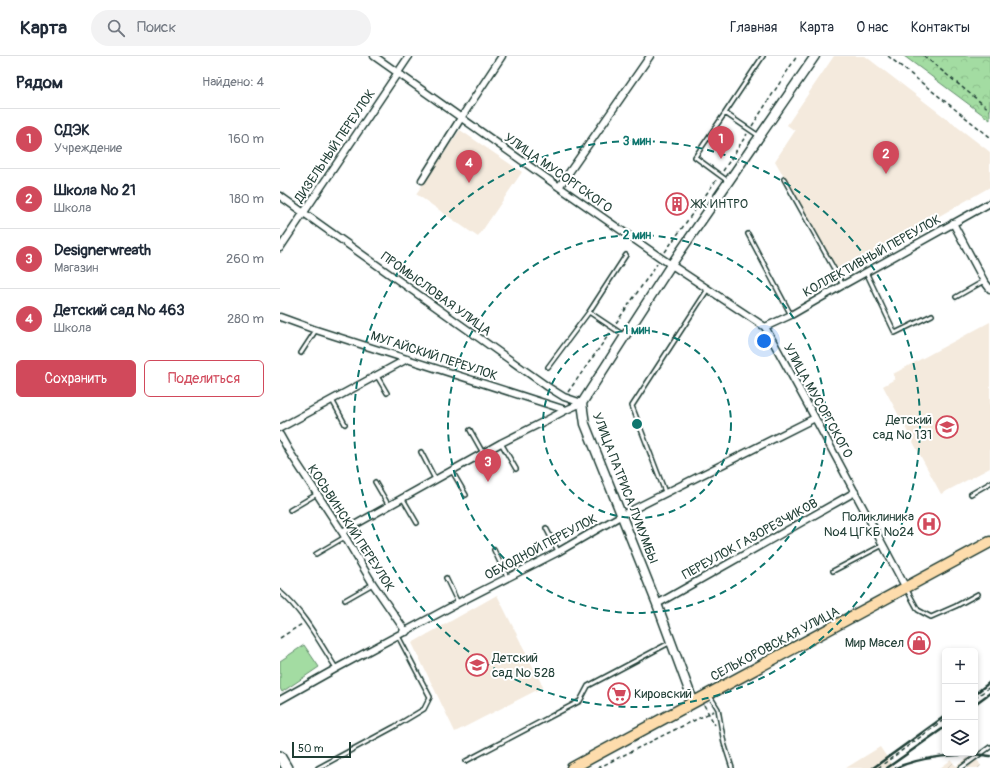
<!DOCTYPE html>
<html lang="ru">
<meta charset="utf-8">
<style>
:root{--surface:#fff;--page:#f2f2f3;--text:#1f2937;--muted:#747a83;--line:#e0e1e3;--accent:#d1495b}
body{margin:0;font-family:Pangolin,sans-serif;background:var(--page);color:var(--text)}
.controls{position:absolute;right:12px;bottom:12px;display:grid;overflow:hidden;border-radius:6px;box-shadow:0 2px 6px #0003}
.controls button{width:36px;height:36px;display:grid;place-items:center;padding:0;border:0;border-bottom:1px solid var(--line);background:var(--surface);color:var(--text);font:20px sans-serif}
.scale{position:absolute;left:12px;bottom:10px;width:59px;box-sizing:border-box;padding-left:4px;border:2px solid #1f3d34;border-top:0;font-size:11px;line-height:14px;white-space:nowrap;color:#1f3d34;-webkit-text-stroke:3px #fff;paint-order:stroke}
.you{position:absolute;left:484px;top:285px;width:14px;height:14px;margin:-10px;border:3px solid #fff;border-radius:50%;background:#1a73e8;box-shadow:0 0 0 6px #1a73e833}
.badge{display:grid;place-items:center;width:26px;height:26px;border-radius:50%;background:var(--accent);color:#fff;font-size:13px;font-weight:700}
.pin{position:absolute;translate:-50% -33px;filter:drop-shadow(0 1px 2px #0008)}
.pin::after{content:'';position:absolute;top:21px;width:14px;height:12px;background:inherit;clip-path:polygon(0 0,100% 0,50% 100%)}
.list{margin:0;padding:0;list-style:none}
h2{display:flex;justify-content:space-between;align-items:center;height:52px;margin:0;padding:0 16px;font-size:17px}
h2 small{font-size:13px;font-weight:400;color:var(--muted)}
.list li{display:grid;grid-template-columns:26px 1fr auto;gap:12px;align-items:center;box-sizing:border-box;height:60px;padding:0 16px;border-top:1px solid var(--line)}
.list b{display:block;font-size:15px;white-space:nowrap}
.list p{margin:0;font-size:13px;white-space:nowrap;color:var(--muted)}
.list em{font-size:13px;font-style:normal;color:var(--muted)}
.actions{display:flex;gap:8px;padding:12px 16px}
.actions a{flex:1;padding:9px 0;border:1px solid var(--accent);border-radius:6px;text-align:center;font-size:14px;color:var(--accent)}
.actions .main{background:var(--accent);color:#fff}
.icon{flex:none;width:22px;height:22px;fill:none;stroke:currentColor;stroke-width:2;stroke-linecap:round;stroke-linejoin:round}
.map{position:relative;flex:none;width:710px;height:712px;overflow:hidden}
header{display:flex;align-items:center;gap:24px;box-sizing:border-box;height:56px;padding:0 20px;background:var(--surface);border-bottom:1px solid var(--line)}
header strong{font-size:19px}
nav{display:flex;gap:22px;margin-inline-start:auto;font-size:14px}
.search{width:280px;height:36px;background:var(--page);display:flex;align-items:center;gap:10px;box-sizing:border-box;padding:0 14px;border-radius:22px;color:var(--muted);font-size:15px}
main{display:flex}
aside{flex:1;background:var(--surface)}
.map>svg:first-child{display:block}
.built{fill:#f4eadd}
.industrial{fill:url(#industrial-furrows)}
.park{fill:url(#park-crowns);stroke:#618c6b}
.pitch{fill:#a3dca2;stroke:#618c6b}
.lines{fill:none;stroke-linecap:round;stroke-linejoin:round}
.service-casing{stroke:#1f3d34;stroke-width:6}
.minor-casing{stroke:#1f3d34;stroke-width:9}
.tertiary-casing{stroke:#1f3d34;stroke-width:11}
.secondary-casing{stroke:#1f3d34;stroke-width:12}
.primary-casing{stroke:#1f3d34;stroke-width:13}
.path{stroke:#1f3d34;stroke-width:1.5;stroke-dasharray:4 3;stroke-linecap:butt}
.service{stroke:#fff;stroke-width:3}
.minor{stroke:#fff;stroke-width:6}
.tertiary{stroke:#fff;stroke-width:8}
.secondary{stroke:#fff;stroke-width:9}
.primary{stroke:#fddcac;stroke-width:10}
.rail{stroke:#1f3d34;stroke-width:2.5}
.ring{fill:none;stroke:#0f766e;stroke-width:2;stroke-dasharray:7 5}
.labels{text-anchor:middle;dominant-baseline:central;stroke-width:4;stroke-linejoin:round;paint-order:stroke}
.street-label{font-size:13px;fill:#1f3d34;stroke:#fff}
.poi-label{font-size:13px;fill:#1f3d34;stroke:#fff;text-anchor:start}
.centre{fill:#0f766e;stroke:#fff;stroke-width:2}
.ring-label{font-size:12px;text-anchor:middle;font-weight:bold;fill:#0f766e;stroke:#fff;stroke-width:4;stroke-linejoin:round;paint-order:stroke}
</style>
<header>
<strong>Карта</strong>
<div class="search"><svg class="icon" aria-label="search" viewBox="0 0 24 24"><circle cx="10" cy="10" r="6"/><path d="M15 15l6 6"/></svg>Поиск</div>
<nav><a>Главная</a><a>Карта</a><a>О нас</a><a>Контакты</a></nav>
</header>
<main>
<aside>
<h2>Рядом<small>Найдено: 4</small></h2>
<ul class="list">
<li><span class="badge">1</span><div><b>СДЭК</b><p>Учреждение</p></div><em>160 m</em></li>
<li><span class="badge">2</span><div><b>Школа № 21</b><p>Школа</p></div><em>180 m</em></li>
<li><span class="badge">3</span><div><b>Designerwreath</b><p>Магазин</p></div><em>260 m</em></li>
<li><span class="badge">4</span><div><b>Детский сад № 463</b><p>Школа</p></div><em>280 m</em></li>
</ul>
<div class="actions"><a class="main">Сохранить</a><a>Поделиться</a></div>
</aside>
<div class="map">
<svg width="710" height="712" viewBox="0 0 710 712">
<defs>
<pattern id="industrial-furrows" width="10" height="10" patternUnits="userSpaceOnUse"><rect width="10" height="10" fill="#f4eadd"/><path d="M-1 1l2-2M0 10L10 0M9 11l2-2" fill="none" stroke="#d1cabe"/></pattern>
<pattern id="park-crowns" width="20" height="18" patternUnits="userSpaceOnUse"><rect width="20" height="18" fill="#a3dca2"/><path d="M2 6a3 3 0 1 1 6 0M12 15a3 3 0 1 1 6 0" fill="none" stroke="#8cbe8c"/></pattern>
</defs>
<rect width="100%" height="100%" fill="#fff"/>
<filter id="ink" filterUnits="userSpaceOnUse"><feTurbulence type="fractalNoise" baseFrequency=".025" numOctaves="2"/><feDisplacementMap in="SourceGraphic" scale="8" xChannelSelector="R" yChannelSelector="G"/><feConvolveMatrix kernelMatrix="1 2 1 2 8 2 1 2 1" color-interpolation-filters="sRGB"/></filter>
<g filter="url(#ink)">
<path class="built" d="M554,0H585L710,96V131L558,218L495,105L515,75L507,69Z
M180,74L242,116L198,181L136,138Z
M710,266V412L661,438L603,330L615,323L613,318Z
M217,539L263,631L175,676L132,587Z
M600,691L614,712H566L574,707Z"/>
<path class="industrial" d="M688,702L698,705L701,710L699,712H660L671,704L676,710Z"/>
<path class="park" d="M624,0H710V64Z"/>
<path class="pitch" d="M24,589L39,611L2,636L0,632V605Z"/>
<g class="lines">
<g class="service-casing">
<path id="service" d="M445,57L415,101L449,126
M479,80L445,57L483,0
M504,123L563,229
M468,178L511,259
M586,216L615,277L652,259
M676,241L704,225
M345,280L309,256L346,199
M21,297L36,274
M268,311L309,256
M97,320L107,337
M52,344L65,368
M190,374L203,397
M221,387L236,413
M141,396L155,423
M172,415L186,439
M95,426L109,450
M385,436L352,350L428,233
M691,438L710,427
M123,443L137,467
M10,454L37,438
M266,472L278,495
M214,494L227,521
M36,498L65,481
M553,515L603,489
M166,522L178,547
M627,534L638,554L651,561L676,550L698,538
M0,536C23,555 40,587 56,612
M65,544L93,528
M430,640L438,653L444,687L452,712
M186,705L300,645L308,630L391,586
M38,712L114,671L144,653L150,641L118,580
M681,712L710,691"/>
</g>
<g class="minor-casing">
<path id="minor" d="M94,0L279,131L381,202L485,271L535,362L626,532
M142,124L181,62L222,0
M279,131L370,0
M0,140L268,331L284,341L302,347
M673,167L704,225L710,233
M0,192L129,0
M0,261L33,273L261,346L286,354L302,347
M485,271L511,259L563,229L710,147
M0,372L127,303
M0,379L9,395L62,476L93,528L126,576
M62,476L221,387L267,364L286,354
M377,548L575,436
M0,644L57,612L178,547L278,496L342,459L535,362"/>
</g>
<g class="tertiary-casing">
<path id="tertiary" d="M414,646L410,637L377,548L305,368L302,347L345,280L391,209L535,0"/>
</g>
<g class="secondary-casing">
<path id="secondary" d="M0,700L7,712"/>
</g>
<g class="primary-casing">
<path id="primary" d="M292,712L710,486"/>
</g>
<path class="path" d="M608,0L710,81
M644,0L710,54
M472,70L517,0
M443,115L467,78
M385,196L437,123
M336,267L377,208
M288,336L330,277
M0,582L22,568
M695,642L710,631
M424,649L435,669
M318,712L388,677L434,655
M598,712L665,663"/>
<use href="#service" class="service"/>
<use href="#minor" class="minor"/>
<use href="#tertiary" class="tertiary"/>
<use href="#secondary" class="secondary"/>
<use href="#primary" class="primary"/>
<path class="rail" d="M695,638L710,626
M695,648L710,637
M593,712L665,660
M607,712L665,671
M616,712C639,701 685,696 710,700"/>
</g>
</g>
<g class="ring">
<circle cx="357" cy="368" r="94"/>
<circle cx="357" cy="368" r="189"/>
<circle cx="357" cy="368" r="283"/>
</g>
<defs>
<g id="building-ring" transform="scale(1.15)"><circle r="9.5" fill="#fff" stroke="#d1495b" stroke-width="1.5"/><path d="M-4-6H4V6H1V3H-1V6H-4ZM-2.5-4.3h1.7v1.8h-1.7ZM.8-4.3h1.7v1.8H.8ZM-2.5-1h1.7V.8h-1.7ZM.8-1h1.7V.8H.8Z" fill="#d1495b"/></g>
<g id="school-ring" transform="scale(1.15)"><circle r="9.5" fill="#fff" stroke="#d1495b" stroke-width="1.5"/><path d="M0-5L7-2L0 1L-7-2ZM-4 1L0 2.5L4 1V4Q0 6-4 4Z" fill="#d1495b"/></g>
<g id="hospital-ring" transform="scale(1.15)"><circle r="9.5" fill="#fff" stroke="#d1495b" stroke-width="1.5"/><path d="M-5-5h3v3.5h4V-5h3V5h-3V1.5h-4V5h-3Z" fill="#d1495b"/></g>
<g id="shop-ring" transform="scale(1.15)"><circle r="9.5" fill="#fff" stroke="#d1495b" stroke-width="1.5"/><path d="M-5-2.5h2.3a2.7 3.5 0 0 1 5.4 0H5L5.5 6h-11ZM-1.5-2.5h3a1.5 2.3 0 0 0-3 0Z" fill="#d1495b"/></g>
<g id="supermarket-ring" transform="scale(1.15)"><circle r="9.5" fill="#fff" stroke="#d1495b" stroke-width="1.5"/><path d="M-6-5.5h2.5l.6 2H6L4.5 2H-2.5L-4.4-4H-6ZM-1.5 3.2a1.3 1.3 0 1 0 .1 0ZM3 3.2a1.3 1.3 0 1 0 .1 0Z" fill="#d1495b"/></g>
</defs>
<g fill-rule="evenodd">
<use href="#building-ring" x="397" y="148"/>
<use href="#school-ring" x="667" y="371"/>
<use href="#hospital-ring" x="649" y="468"/>
<use href="#shop-ring" x="639" y="587"/>
<use href="#school-ring" x="197" y="609"/>
<use href="#supermarket-ring" x="339" y="638"/>
</g>
<g class="labels">
<g class="street-label">
<text transform="translate(55 90) rotate(-56)">ДИЗЕЛЬНЫЙ ПЕРЕУЛОК</text>
<text transform="translate(278 117) rotate(35)">УЛИЦА МУСОРГСКОГО</text>
<text transform="translate(592 200) rotate(-29)">КОЛЛЕКТИВНЫЙ ПЕРЕУЛОК</text>
<text transform="translate(156 238) rotate(36)">ПРОМЫСЛОВАЯ УЛИЦА</text>
<text transform="translate(154 300) rotate(18)">МУГАЙСКИЙ ПЕРЕУЛОК</text>
<text transform="translate(538 345) rotate(61)">УЛИЦА МУСОРГСКОГО</text>
<text transform="translate(345 432) rotate(69)">УЛИЦА ПАТРИСА ЛУМУМБЫ</text>
<text transform="translate(71 472) rotate(57)">КОСЬВИНСКИЙ ПЕРЕУЛОК</text>
<text transform="translate(470 483) rotate(-29)">ПЕРЕУЛОК ГАЗОРЕЗЧИКОВ</text>
<text transform="translate(261 491) rotate(-28)">ОБХОДНОЙ ПЕРЕУЛОК</text>
<text transform="translate(495 588) rotate(-28)">СЕЛЬКОРОВСКАЯ УЛИЦА</text>
</g>
<g class="poi-label">
<text x="412" y="148">ЖК ИНТРО</text>
<text x="652" y="364" text-anchor="end">Детский<tspan x="652" dy="15">сад № 131</tspan></text>
<text x="634" y="461" text-anchor="end">Поликлиника<tspan x="634" dy="15">№4 ЦГКБ №24</tspan></text>
<text x="624" y="587" text-anchor="end">Мир Масел</text>
<text x="212" y="602">Детский<tspan x="212" dy="15">сад № 528</tspan></text>
<text x="354" y="638">Кировский</text>
</g>
</g>
<circle cx="357" cy="368" r="6" class="centre"/>
<g class="ring-label">
<text x="357" y="89">3 мин</text>
<text x="357" y="183">2 мин</text>
<text x="357" y="278">1 мин</text>
</g>
</svg>
<div class="controls">
<button>+</button>
<button>−</button>
<button><svg class="icon" aria-label="layers" viewBox="0 0 24 24"><path d="M12 4l9 5-9 5-9-5zM3 14l9 5 9-5"/></svg></button>
</div>
<div class="scale">50 m</div>
<div class="you"></div>
<div class="pin badge" style="left:441px;top:103px">1</div>
<div class="pin badge" style="left:606px;top:118px">2</div>
<div class="pin badge" style="left:208px;top:426px">3</div>
<div class="pin badge" style="left:189px;top:127px">4</div>
</div>
</main>
